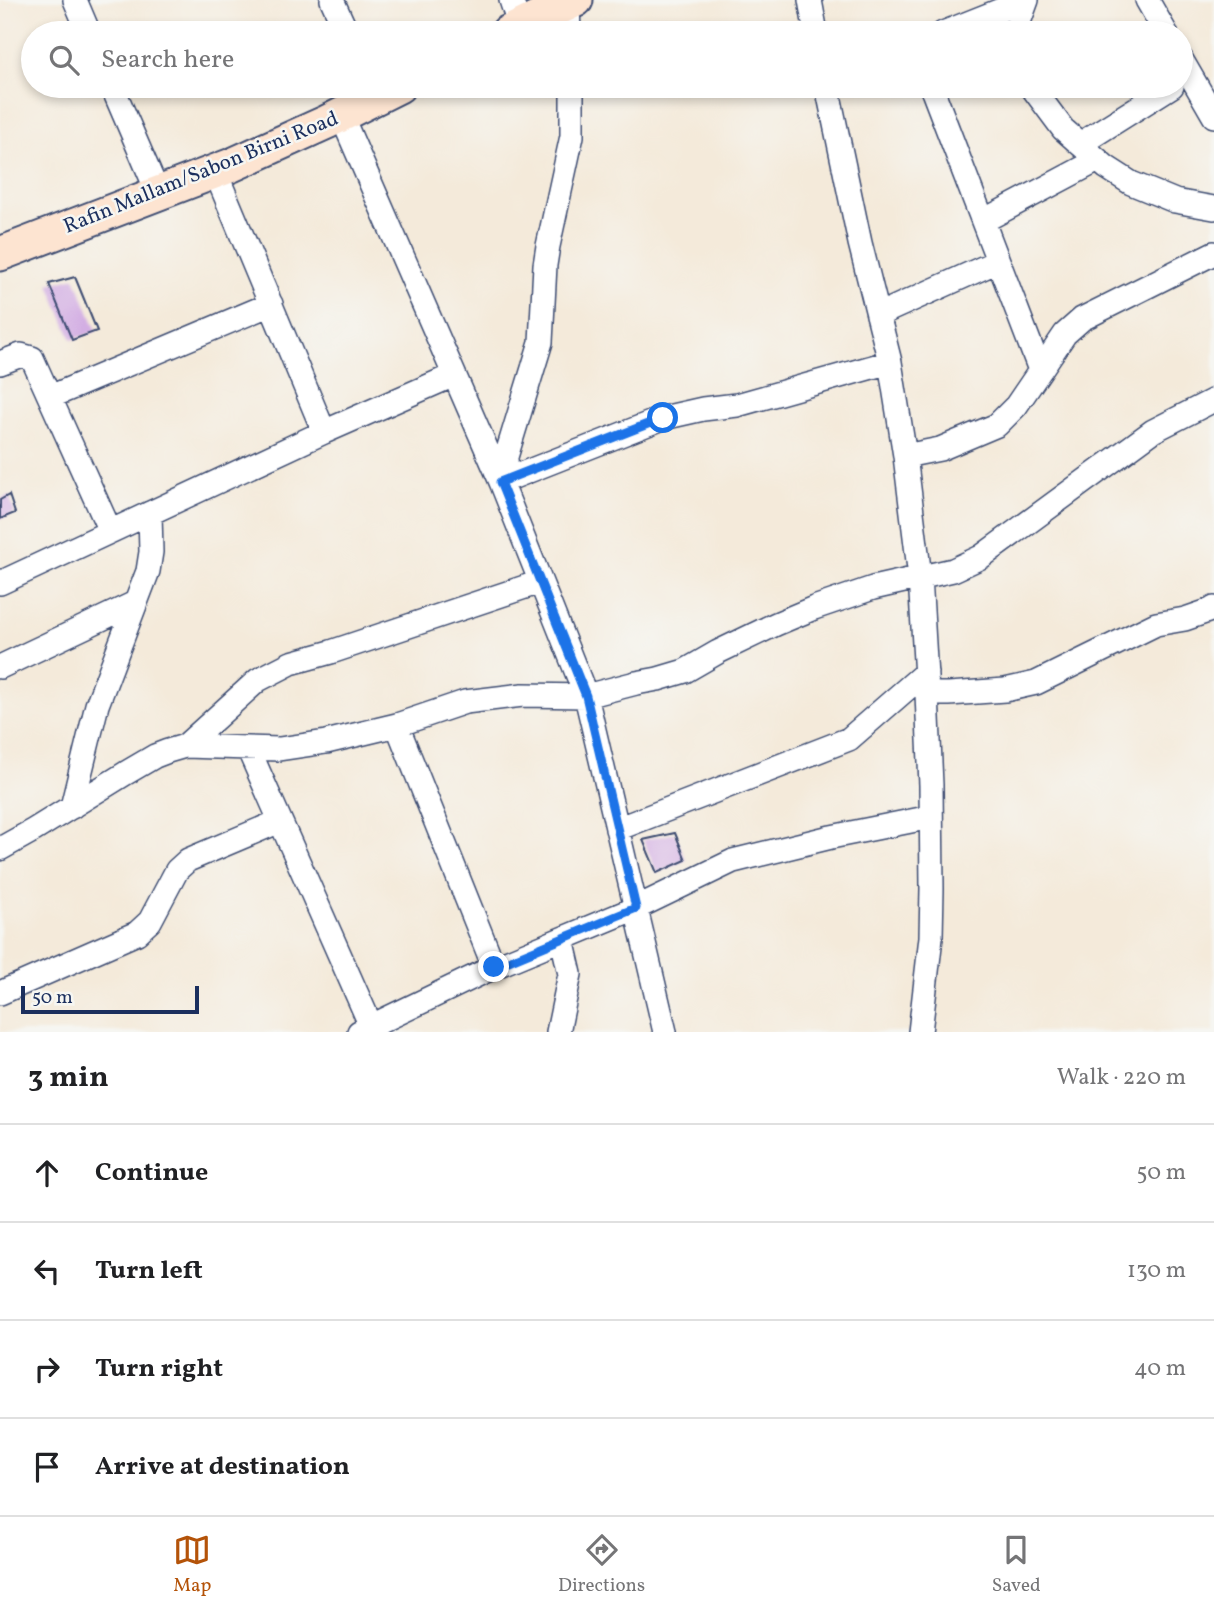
<!DOCTYPE html>
<meta charset="utf-8">
<style>
:root{--surface:#fff;--page:#f6f6f6;--text:#202124;--muted:#757577;--line:#e0e0e0;--accent:#b45309}
body{margin:0;font-family:Vollkorn,serif;background:var(--page);color:var(--text)}
.scale{position:absolute;left:21px;bottom:18px;width:178px;box-sizing:border-box;padding-left:7px;border:4px solid #1b2f5e;border-top:0;font-size:19px;line-height:24px;white-space:nowrap;color:#1b2f5e;-webkit-text-stroke:5px #f6f6f2;paint-order:stroke}
.stop{position:absolute;width:21px;height:21px;margin:-16px;border:5px solid #1a73e8;border-radius:50%;background:#fff}
.stop.end{background:#1a73e8;border-color:#fff;box-shadow:0 2px 7px #0008}
.list{margin:0;padding:0;list-style:none}
h2{display:flex;justify-content:space-between;align-items:center;height:91px;margin:0;padding:0 28px;font-size:30px}
h2 small{font-size:23px;font-weight:400;color:var(--muted)}
.list li{display:grid;grid-template-columns:46px 1fr auto;gap:21px;align-items:center;box-sizing:border-box;height:98px;padding:0 28px;border-top:2px solid var(--line)}
.list b{display:block;font-size:26px;white-space:nowrap}
.list em{font-size:23px;font-style:normal;color:var(--muted)}
.icon{flex:none;width:38px;height:38px;fill:none;stroke:currentColor;stroke-width:2;stroke-linecap:round;stroke-linejoin:round}
.map{position:relative;flex:none;width:1214px;height:1032px;overflow:hidden}
.search{position:absolute;background:var(--surface);box-shadow:0 4px 10px #0003;left:21px;right:21px;top:21px;height:77px;display:flex;align-items:center;gap:18px;box-sizing:border-box;padding:0 24px;border-radius:38px;color:var(--muted);font-size:26px}
.sheet{height:483px;background:var(--surface)}
nav{display:flex;justify-content:space-around;align-items:center;box-sizing:border-box;height:98px;border-top:2px solid var(--line);background:var(--surface);font-size:19px;color:var(--muted)}
nav a{display:grid;justify-items:center;gap:4px}
nav .on{color:var(--accent)}
.map>svg:first-child{display:block}
.building{fill:#d3aee3}
.lines{fill:none;stroke-linecap:round;stroke-linejoin:round}
.street-casing{stroke:#3c4b71;stroke-width:26}
.secondary-casing{stroke:#3c4b71;stroke-width:37}
.street{stroke:#fff;stroke-width:23}
.secondary{stroke:#fde4d1;stroke-width:33}
.route{stroke:#1a73e8;stroke-width:9}
.labels{text-anchor:middle;dominant-baseline:central;stroke-width:5;stroke-linejoin:round;paint-order:stroke}
.street-label{font-size:21px;fill:#1b2f5e;stroke:#f6f6f2}
</style>
<div class="map">
<svg width="1214" height="1032" viewBox="0 0 1214 1032">
<rect width="100%" height="100%" fill="#f6f6f2"/>
<filter id="ink" filterUnits="userSpaceOnUse"><feTurbulence type="fractalNoise" baseFrequency=".0143" numOctaves="2"/><feDisplacementMap in="SourceGraphic" scale="14" xChannelSelector="R" yChannelSelector="G"/><feConvolveMatrix kernelMatrix="1 2 1 2 8 2 1 2 1" color-interpolation-filters="sRGB"/></filter>
<filter id="wash" filterUnits="userSpaceOnUse"><feTurbulence type="fractalNoise" baseFrequency=".00686" numOctaves="4" result="noise"/><feDisplacementMap in="SourceGraphic" scale="28" xChannelSelector="R" yChannelSelector="G"/><feGaussianBlur stdDeviation="1.57" result="paint"/><feColorMatrix in="noise" values="0 0 0 0 0 0 0 0 0 0 0 0 0 0 0 0 0 1.4 0 .05"/><feComposite in="paint" operator="in"/></filter>
<g filter="url(#wash)">
<rect width="100%" height="100%" fill="#f4eada"/>
<g id="blocks">
<path class="building" d="M75,277L97,331L72,340L49,284Z
M9,495L15,513L0,519V500Z
M675,833L686,860L657,873L643,840Z"/>
</g>
</g>
<g filter="url(#ink)">
<use href="#blocks" fill-opacity="0" stroke="#3c4b71" stroke-width="2"/>
<g class="lines">
<g class="street-casing">
<path id="street" d="M75,0L89,33
M332,0L347,33
M511,0L520,27
M810,0L816,33
M1147,0L1166,33
M568,4L569,33
M943,33L1026,0
M1015,33L1027,0
M1181,59L1214,116
M112,86L158,193
M827,86L860,243L890,362L905,456L920,577L927,694L931,785L932,889L931,937L920,1032
M931,86L1040,370
M1031,86L1063,129L1106,167L1131,183L1175,201L1214,208
M341,115L501,482L586,696L665,1032
M1080,144L1172,86
M215,171L324,432
M983,221L1098,160
M878,315L998,261
M0,363L21,355L32,358L110,531
M50,397L271,304
M905,456L940,449L997,425L1016,406L1065,334L1082,319L1214,253
M507,480L506,457L541,342L545,265L548,246L572,136V86
M501,482L663,418L703,409L737,405L890,362
M0,583L324,432L454,375
M0,667L135,603
M927,694H949L1005,690L1036,683L1156,624L1185,619L1211,610L1214,608
M397,725L494,967
M185,746L258,680L291,663L331,652L540,582
M248,748L371,1026
M72,807L97,705L148,571L151,552L150,513
M617,829L849,739L926,672
M0,849L34,830L126,773L155,756L168,751L185,746L279,749L326,742L397,725L465,702L523,695L586,696L636,683L658,679L685,671L718,652L776,624L814,608L873,588L953,570L981,557L1153,431L1214,400
M0,993L137,933L150,921L177,870L188,860L280,821
M359,1032L494,967L636,908L733,861L831,837L931,817
M558,1032L570,974L562,939"/>
</g>
<g class="secondary-casing">
<path id="secondary" d="M507,33L576,0
M0,254L232,165L327,122L399,86"/>
</g>
<use href="#street" class="street"/>
<use href="#secondary" class="secondary"/>
</g>
</g>
<g class="lines" filter="url(#ink)">
<path class="route" d="M494,967L636,908L586,696L500,482L663,418"/>
</g>
<g class="labels">
<g class="street-label">
<text transform="translate(201 173) rotate(-22)">Rafin Mallam/Sabon Birni Road</text>
</g>
</g>
</svg>
<div class="scale">50 m</div>
<div class="stop" style="left:663px;top:418px"></div>
<div class="stop end" style="left:494px;top:967px"></div>
<div class="search"><svg class="icon" aria-label="search" viewBox="0 0 24 24"><circle cx="10" cy="10" r="6"/><path d="M15 15l6 6"/></svg>Search here</div>
</div>
<section class="sheet">
<h2>3 min<small>Walk · 220 m</small></h2>
<ul class="list">
<li><svg class="icon" aria-label="ahead" viewBox="0 0 24 24"><path d="M12 20V5M6 11l6-6 6 6"/></svg><div><b>Continue</b></div><em>50 m</em></li>
<li><svg class="icon" aria-label="left" viewBox="0 0 24 24"><path d="M17 20v-9H6M10 6l-5 5 5 5"/></svg><div><b>Turn left</b></div><em>130 m</em></li>
<li><svg class="icon" aria-label="right" viewBox="0 0 24 24"><path d="M7 20v-9h11M14 6l5 5-5 5"/></svg><div><b>Turn right</b></div><em>40 m</em></li>
<li><svg class="icon" aria-label="arrive" viewBox="0 0 24 24"><path d="M6 21V4h12l-3 4 3 4H6"/></svg><div><b>Arrive at destination</b></div></li>
</ul>
</section>
<nav>
<a class="on"><svg class="icon" aria-label="map" viewBox="0 0 24 24"><path d="M3 6l6-2 6 2 6-2v14l-6 2-6-2-6 2zM9 4v14M15 6v14"/></svg>Map</a>
<a><svg class="icon" aria-label="directions" viewBox="0 0 24 24"><path d="M12 3l9 9-9 9-9-9zM9 14v-3h6M13 9l2 2-2 2"/></svg>Directions</a>
<a><svg class="icon" aria-label="saved" viewBox="0 0 24 24"><path d="M7 4h10v16l-5-4-5 4z"/></svg>Saved</a>
</nav>
